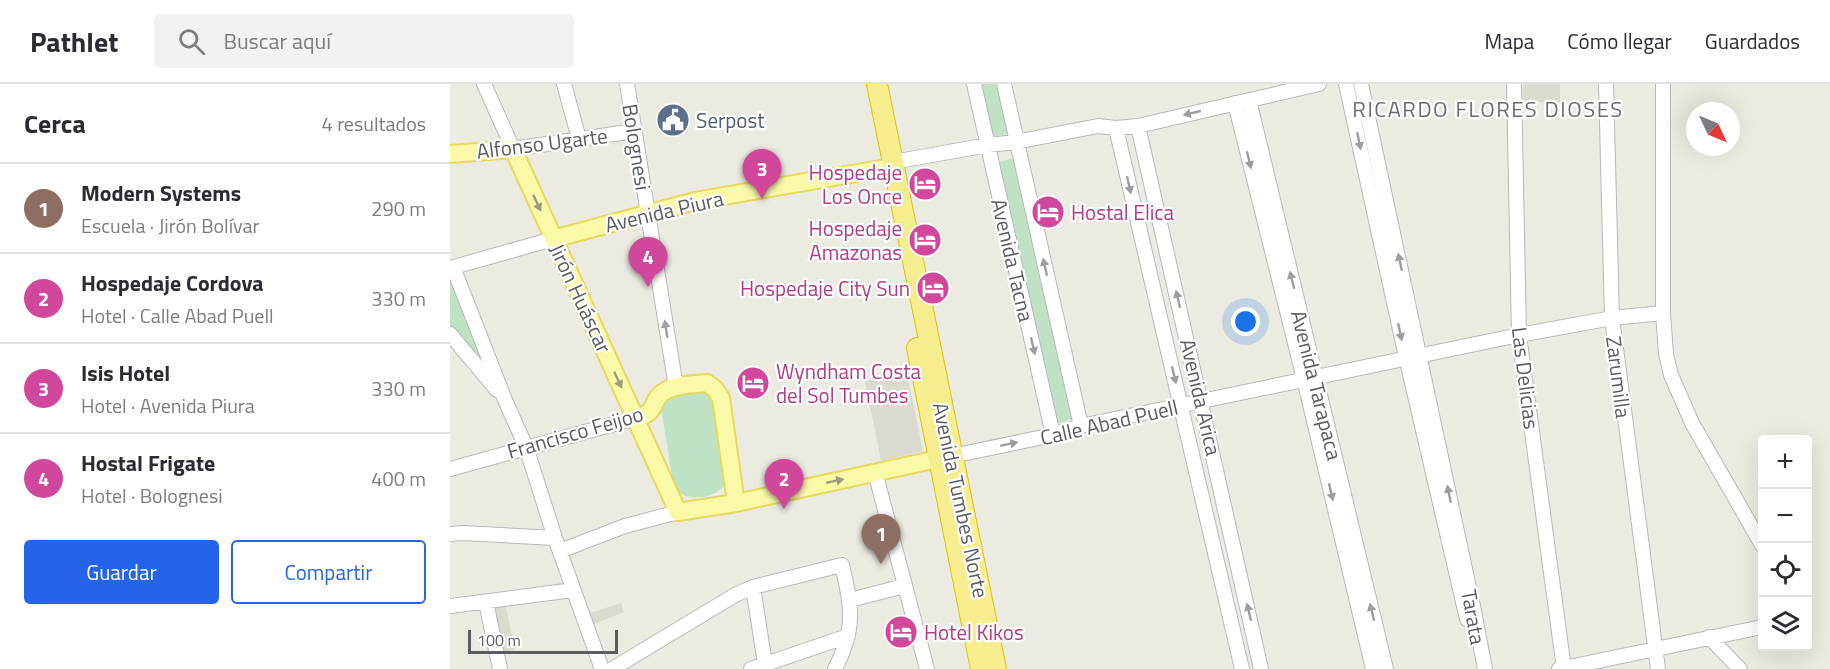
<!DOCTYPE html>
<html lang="es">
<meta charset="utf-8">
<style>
:root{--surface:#fff;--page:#f2f2f3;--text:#2b2b33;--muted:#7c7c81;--line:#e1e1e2;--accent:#2563eb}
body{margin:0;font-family:"Titillium Web",sans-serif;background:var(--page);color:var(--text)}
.controls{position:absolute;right:18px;bottom:18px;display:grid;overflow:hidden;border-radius:6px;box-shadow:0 6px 24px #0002}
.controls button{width:54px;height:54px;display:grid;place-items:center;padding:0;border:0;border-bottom:2px solid var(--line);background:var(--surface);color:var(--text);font:30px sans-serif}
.compass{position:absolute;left:1236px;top:18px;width:54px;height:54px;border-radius:50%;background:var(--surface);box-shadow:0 6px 24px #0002;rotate:134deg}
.scale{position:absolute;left:18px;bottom:15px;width:150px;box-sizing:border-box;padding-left:6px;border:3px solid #5a5c61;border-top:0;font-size:16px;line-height:21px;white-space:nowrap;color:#5a5c61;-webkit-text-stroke:4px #fff;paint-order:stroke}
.you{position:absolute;left:796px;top:238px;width:21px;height:21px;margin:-15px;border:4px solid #fff;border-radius:50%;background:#1a73e8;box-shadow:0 0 0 9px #1a73e833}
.badge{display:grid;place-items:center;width:39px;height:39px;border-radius:50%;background:var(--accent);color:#fff;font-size:20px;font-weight:700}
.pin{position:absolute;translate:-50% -50px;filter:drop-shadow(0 2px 3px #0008)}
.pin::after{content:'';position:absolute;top:32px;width:21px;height:18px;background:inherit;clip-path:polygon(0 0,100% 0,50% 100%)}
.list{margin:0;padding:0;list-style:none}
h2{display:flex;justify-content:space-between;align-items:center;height:78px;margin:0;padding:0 24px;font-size:26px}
h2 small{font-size:20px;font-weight:400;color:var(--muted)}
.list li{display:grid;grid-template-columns:39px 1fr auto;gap:18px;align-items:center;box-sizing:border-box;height:90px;padding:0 24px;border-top:2px solid var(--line)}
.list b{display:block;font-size:22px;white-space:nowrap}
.list p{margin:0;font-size:20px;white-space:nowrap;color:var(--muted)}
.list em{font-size:20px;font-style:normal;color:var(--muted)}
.actions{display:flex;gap:12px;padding:18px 24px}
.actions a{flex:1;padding:14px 0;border:2px solid var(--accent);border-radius:6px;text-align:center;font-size:21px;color:var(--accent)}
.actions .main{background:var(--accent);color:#fff}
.icon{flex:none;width:33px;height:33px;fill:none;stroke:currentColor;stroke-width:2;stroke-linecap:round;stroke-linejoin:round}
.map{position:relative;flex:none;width:1380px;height:585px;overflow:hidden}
header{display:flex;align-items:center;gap:36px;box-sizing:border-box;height:84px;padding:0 30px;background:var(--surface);border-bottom:2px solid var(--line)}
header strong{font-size:28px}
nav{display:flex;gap:33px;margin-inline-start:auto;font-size:21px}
.search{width:420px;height:54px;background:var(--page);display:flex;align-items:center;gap:15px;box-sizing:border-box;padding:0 21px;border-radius:6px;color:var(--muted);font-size:22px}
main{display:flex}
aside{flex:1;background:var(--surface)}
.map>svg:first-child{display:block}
.education{fill:#dbdacf}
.green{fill:#bfe2c5}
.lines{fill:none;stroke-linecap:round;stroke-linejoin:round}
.minor-casing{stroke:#b7b8bd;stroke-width:16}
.major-casing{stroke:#e7d85e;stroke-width:20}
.highway-casing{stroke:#dec00f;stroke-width:22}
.minor{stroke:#fff;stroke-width:14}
.major{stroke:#f9f9a8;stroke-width:16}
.highway{stroke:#f5ed8e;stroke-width:20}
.oneway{fill:#9c9da0}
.oneway2{fill:#9a9b7d}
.labels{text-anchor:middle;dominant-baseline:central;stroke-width:4.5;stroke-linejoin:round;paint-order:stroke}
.service-label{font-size:21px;fill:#4e5e75;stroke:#fff;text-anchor:start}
.street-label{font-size:21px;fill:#5a5c61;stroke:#fff}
.hotel-label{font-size:21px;fill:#b23c85;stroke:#fff;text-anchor:end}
.neighbourhood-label{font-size:22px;letter-spacing:1.5px;fill:#6b6d73;stroke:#fff}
</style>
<header>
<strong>Pathlet</strong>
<div class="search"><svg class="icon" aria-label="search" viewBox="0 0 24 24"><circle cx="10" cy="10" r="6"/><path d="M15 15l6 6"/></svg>Buscar aquí</div>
<nav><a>Mapa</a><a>Cómo llegar</a><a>Guardados</a></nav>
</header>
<main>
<aside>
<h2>Cerca<small>4 resultados</small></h2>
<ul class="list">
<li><span class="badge" style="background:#8d6e63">1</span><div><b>Modern Systems</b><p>Escuela · Jirón Bolívar</p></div><em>290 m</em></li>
<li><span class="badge" style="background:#d1479c">2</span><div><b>Hospedaje Cordova</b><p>Hotel · Calle Abad Puell</p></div><em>330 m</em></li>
<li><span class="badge" style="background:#d1479c">3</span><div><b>Isis Hotel</b><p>Hotel · Avenida Piura</p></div><em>330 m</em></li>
<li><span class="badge" style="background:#d1479c">4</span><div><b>Hostal Frigate</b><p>Hotel · Bolognesi</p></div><em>400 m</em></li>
</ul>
<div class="actions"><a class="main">Guardar</a><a>Compartir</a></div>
</aside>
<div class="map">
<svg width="1380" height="585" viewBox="0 0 1380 585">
<rect width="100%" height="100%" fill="#ecebe1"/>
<path class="education" d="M1075,0H1110V18H1073V2Z
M457,288L473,367L431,377L415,297Z
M55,519L65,566L52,569L42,522Z
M171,519L174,528L142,541L137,530Z"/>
<path class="green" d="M527,0H547L557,48L556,50L541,53Z
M567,73L623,335L610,339L606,337L548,81L550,78Z
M0,191L34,280L29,283L0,241Z
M254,303L262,312L276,399C267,415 235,419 224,404L211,324L214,315Z"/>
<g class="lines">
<g class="minor-casing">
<path id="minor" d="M34,0L63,65L184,47
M114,0L129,55
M177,0L226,303
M524,0L603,351
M554,0L631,342
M896,0L956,273L1017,535
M911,0L1024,527L1035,585
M1064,0L1069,251L1114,585
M1156,0L1162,234L1208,585
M1213,0V229L1216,270L1221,291L1242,339L1312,461
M799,16L936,585
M785,19L854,295L923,585
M688,42L811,585
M666,44L792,585
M436,82L443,78L538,61L566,58L648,42L666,44L688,42L869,0
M3,183L55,316L76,363L105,454L152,585
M0,184L103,155
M0,250L47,306
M502,372L603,351L631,342L1069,251L1162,234L1213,229
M0,385L186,334
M425,388L477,585
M0,450L12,449L105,454
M110,467L175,442L228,428
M303,503L315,580
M400,516L454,502
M36,518L50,585
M0,522L123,506
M1259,553L1290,585
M162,585L285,511L303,503L392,481C402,523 406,544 385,585
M301,585L398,552
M1109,585L1312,543"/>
</g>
<g class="major-casing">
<path id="major" d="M0,70L63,65L228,428L286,419L501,372
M103,155L245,117L431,85
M186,334C210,328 199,316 215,307C227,300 244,300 257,299L265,305L271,314L286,419"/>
</g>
<g class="highway-casing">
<path id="highway" d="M427,0L546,585
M467,264L531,585"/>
</g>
<use href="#minor" class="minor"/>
<use href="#major" class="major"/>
<use href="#highway" class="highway"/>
</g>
<defs><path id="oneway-solid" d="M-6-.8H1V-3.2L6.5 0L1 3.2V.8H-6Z" transform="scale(1.5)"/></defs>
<g class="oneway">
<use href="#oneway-solid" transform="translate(742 29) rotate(167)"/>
<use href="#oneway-solid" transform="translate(909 57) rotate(78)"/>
<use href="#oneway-solid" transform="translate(799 76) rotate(76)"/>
<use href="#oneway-solid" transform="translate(679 101) rotate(77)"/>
<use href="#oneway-solid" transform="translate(950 178) rotate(-102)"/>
<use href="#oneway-solid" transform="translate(595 183) rotate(-103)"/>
<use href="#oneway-solid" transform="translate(842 196) rotate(-104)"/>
<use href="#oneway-solid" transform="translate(728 215) rotate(-103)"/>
<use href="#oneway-solid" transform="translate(216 245) rotate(-99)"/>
<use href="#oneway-solid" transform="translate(950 248) rotate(78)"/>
<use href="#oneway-solid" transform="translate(583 262) rotate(77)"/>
<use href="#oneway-solid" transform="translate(724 291) rotate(77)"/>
<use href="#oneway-solid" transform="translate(559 360) rotate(-12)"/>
<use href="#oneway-solid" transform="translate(881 408) rotate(77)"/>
<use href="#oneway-solid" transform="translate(999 410) rotate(-102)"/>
<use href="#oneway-solid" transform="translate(799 528) rotate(-103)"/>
<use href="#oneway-solid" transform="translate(922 528) rotate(-104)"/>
</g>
<g class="oneway2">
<use href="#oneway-solid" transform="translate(87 119) rotate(65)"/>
<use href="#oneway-solid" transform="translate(168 296) rotate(65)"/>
<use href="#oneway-solid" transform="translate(385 397) rotate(-12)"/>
</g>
<defs>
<g id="civic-disc" transform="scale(1.725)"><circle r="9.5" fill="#5c6f8a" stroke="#fff"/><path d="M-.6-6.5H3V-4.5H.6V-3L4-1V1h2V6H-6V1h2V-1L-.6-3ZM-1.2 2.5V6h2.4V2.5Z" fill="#fff"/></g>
<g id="hotel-disc" transform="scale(1.725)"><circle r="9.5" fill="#d1479c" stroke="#fff"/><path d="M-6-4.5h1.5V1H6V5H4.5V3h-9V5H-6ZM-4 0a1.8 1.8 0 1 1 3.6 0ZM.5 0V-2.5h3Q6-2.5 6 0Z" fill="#fff"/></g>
</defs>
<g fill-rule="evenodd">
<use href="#civic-disc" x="223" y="36"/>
<use href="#hotel-disc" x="475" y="100"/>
<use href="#hotel-disc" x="598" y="128"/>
<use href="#hotel-disc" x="475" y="156"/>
<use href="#hotel-disc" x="483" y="204"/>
<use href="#hotel-disc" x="303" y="299"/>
<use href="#hotel-disc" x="451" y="548"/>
</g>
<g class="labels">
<g class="service-label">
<text x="246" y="36">Serpost</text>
</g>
<g class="street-label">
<text transform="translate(92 59) rotate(-7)">Alfonso Ugarte</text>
<text transform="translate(187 63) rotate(81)">Bolognesi</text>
<text transform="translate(214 127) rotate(-13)">Avenida Piura</text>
<text transform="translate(563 176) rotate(77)">Avenida Tacna</text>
<text transform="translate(131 214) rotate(65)">Jirón Huáscar</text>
<text transform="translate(1169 293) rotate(83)">Zarumilla</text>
<text transform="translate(1076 294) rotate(83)">Las Delicias</text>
<text transform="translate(867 301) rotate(76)">Avenida Tarapaca</text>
<text transform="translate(751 313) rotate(77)">Avenida Arica</text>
<text transform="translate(659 338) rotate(-13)">Calle Abad Puell</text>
<text transform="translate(125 348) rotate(-16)">Francisco Feijoo</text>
<text transform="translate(511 416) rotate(78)">Avenida Tumbes Norte</text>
<text transform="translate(1024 533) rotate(80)">Tarata</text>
</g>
<g class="hotel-label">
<text x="452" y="88">Hospedaje<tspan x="452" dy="24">Los Once</tspan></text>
<text x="621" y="128" text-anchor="start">Hostal Elica</text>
<text x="452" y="144">Hospedaje<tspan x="452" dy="24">Amazonas</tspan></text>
<text x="460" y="204">Hospedaje City Sun</text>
<text x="326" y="287" text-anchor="start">Wyndham Costa<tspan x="326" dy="24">del Sol Tumbes</tspan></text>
<text x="474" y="548" text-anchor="start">Hotel Kikos</text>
</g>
<g class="neighbourhood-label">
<text x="1038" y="25">RICARDO FLORES DIOSES</text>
</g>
</g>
</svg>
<div class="controls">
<button>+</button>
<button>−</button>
<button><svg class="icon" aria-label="locate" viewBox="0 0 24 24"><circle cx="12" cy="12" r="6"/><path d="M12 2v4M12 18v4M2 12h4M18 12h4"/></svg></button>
<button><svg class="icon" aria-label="layers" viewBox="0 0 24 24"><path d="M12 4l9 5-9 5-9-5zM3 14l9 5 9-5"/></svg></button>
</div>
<svg class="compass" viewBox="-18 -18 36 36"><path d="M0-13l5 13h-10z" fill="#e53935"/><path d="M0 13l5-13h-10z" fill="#7c7c81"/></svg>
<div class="scale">100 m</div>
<div class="you"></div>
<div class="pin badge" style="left:431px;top:480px;background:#8d6e63">1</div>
<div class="pin badge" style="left:334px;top:425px;background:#d1479c">2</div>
<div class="pin badge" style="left:312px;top:115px;background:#d1479c">3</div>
<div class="pin badge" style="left:198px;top:203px;background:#d1479c">4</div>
</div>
</main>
